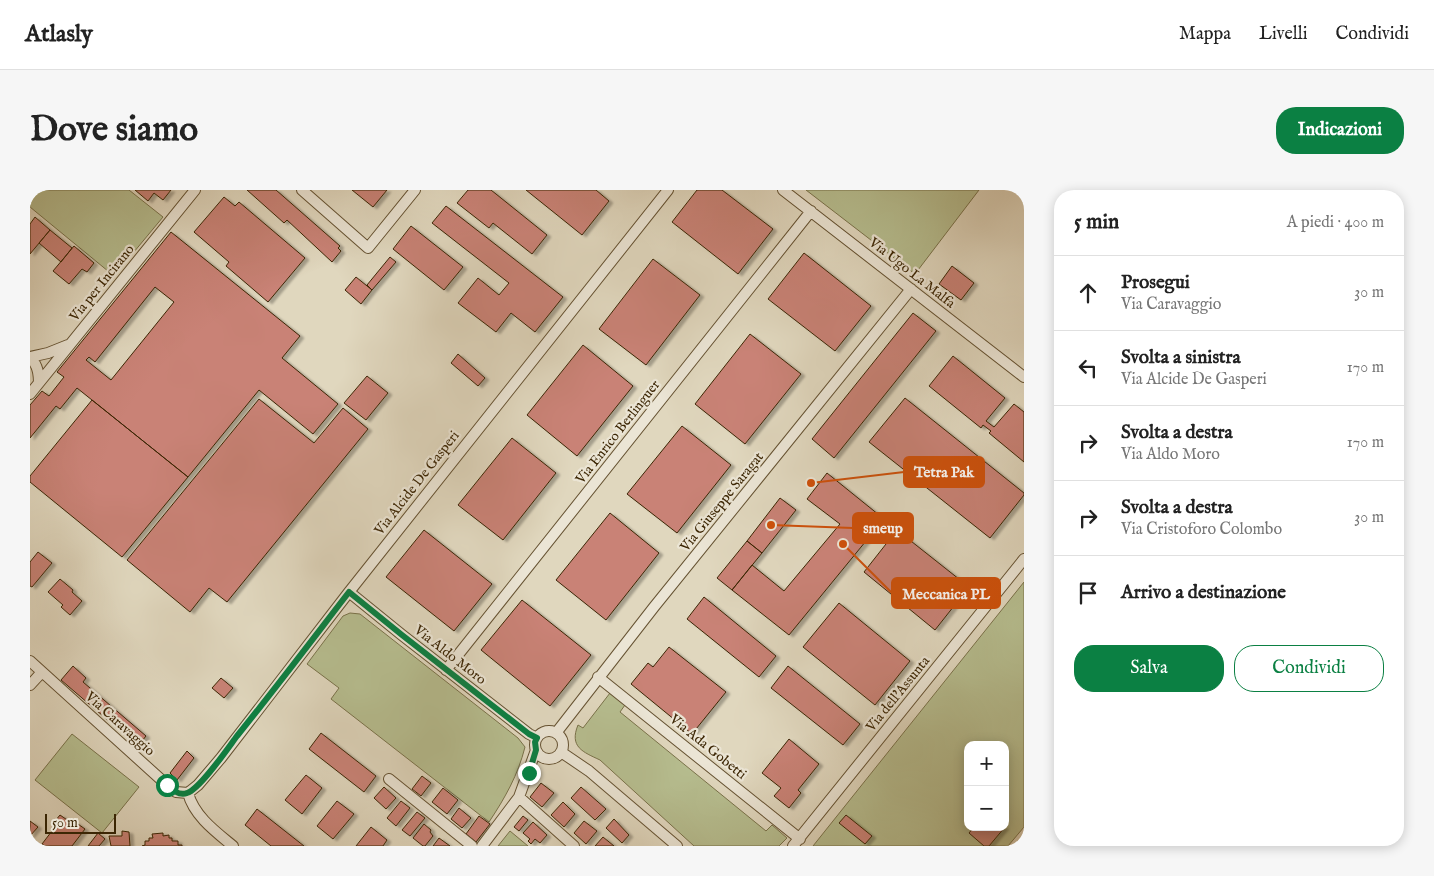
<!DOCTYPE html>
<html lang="it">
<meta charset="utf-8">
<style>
:root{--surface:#fff;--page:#f6f6f6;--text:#222;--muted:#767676;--line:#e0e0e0;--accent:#0b8043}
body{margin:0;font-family:"IM FELL English",serif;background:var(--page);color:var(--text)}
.controls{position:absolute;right:15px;bottom:15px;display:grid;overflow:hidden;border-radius:10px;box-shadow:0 2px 12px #0003}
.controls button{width:45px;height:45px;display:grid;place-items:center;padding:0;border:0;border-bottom:1px solid var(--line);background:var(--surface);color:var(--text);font:25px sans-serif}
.scale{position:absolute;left:15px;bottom:12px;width:71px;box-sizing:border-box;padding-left:5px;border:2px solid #3c2604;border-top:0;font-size:14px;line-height:18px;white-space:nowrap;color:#3c2604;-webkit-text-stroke:4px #ebe5d5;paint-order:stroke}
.stop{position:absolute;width:15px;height:15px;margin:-11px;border:4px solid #0b8043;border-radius:50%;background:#fff}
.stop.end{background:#0b8043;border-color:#fff;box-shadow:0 1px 5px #0008}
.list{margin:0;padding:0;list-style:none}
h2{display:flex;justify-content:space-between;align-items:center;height:65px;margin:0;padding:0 20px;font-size:21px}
h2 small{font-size:16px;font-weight:400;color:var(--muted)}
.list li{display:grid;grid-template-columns:32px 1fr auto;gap:15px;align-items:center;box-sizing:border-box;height:75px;padding:0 20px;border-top:1px solid var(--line)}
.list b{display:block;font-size:19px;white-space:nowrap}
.list p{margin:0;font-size:16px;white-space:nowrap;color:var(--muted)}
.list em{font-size:16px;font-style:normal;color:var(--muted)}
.actions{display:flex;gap:10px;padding:15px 20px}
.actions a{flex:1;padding:11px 0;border:1px solid var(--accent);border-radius:20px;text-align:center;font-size:18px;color:var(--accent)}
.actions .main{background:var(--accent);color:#fff}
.icon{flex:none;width:28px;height:28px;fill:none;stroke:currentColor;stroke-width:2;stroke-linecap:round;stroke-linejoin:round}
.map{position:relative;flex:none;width:994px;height:656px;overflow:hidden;border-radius:20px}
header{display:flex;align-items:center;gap:30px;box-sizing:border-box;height:70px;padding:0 25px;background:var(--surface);border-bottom:1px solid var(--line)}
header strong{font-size:24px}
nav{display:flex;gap:28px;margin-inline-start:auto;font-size:18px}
.intro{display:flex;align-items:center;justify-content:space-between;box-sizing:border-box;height:120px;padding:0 30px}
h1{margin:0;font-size:35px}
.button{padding:12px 22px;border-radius:20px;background:var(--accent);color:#fff;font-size:18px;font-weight:700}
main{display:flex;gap:30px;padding:0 30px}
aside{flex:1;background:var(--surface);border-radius:20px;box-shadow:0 2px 12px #0003}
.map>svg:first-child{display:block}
.green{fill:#b6bd8f;stroke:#79724a;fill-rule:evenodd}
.building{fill:#c98276;stroke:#3c2604;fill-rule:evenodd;filter:url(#shadow)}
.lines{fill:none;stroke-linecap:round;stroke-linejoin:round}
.minor-casing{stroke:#655232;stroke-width:12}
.minor{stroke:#ebe5d5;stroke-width:10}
.route{stroke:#0b8043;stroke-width:6}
.labels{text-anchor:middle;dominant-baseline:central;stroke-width:4.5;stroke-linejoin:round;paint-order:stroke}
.street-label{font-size:14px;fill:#3c2604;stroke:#ebe5d5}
.leader{fill:none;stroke:#ce510b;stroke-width:2}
.callout-dot{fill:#ce510b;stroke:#ebe5d5;stroke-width:2}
.callout{fill:#ce510b;stroke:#ce510b;stroke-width:2}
.callout-label{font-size:15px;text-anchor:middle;font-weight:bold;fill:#fff}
</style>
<header>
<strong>Atlasly</strong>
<nav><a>Mappa</a><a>Livelli</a><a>Condividi</a></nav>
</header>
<div class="intro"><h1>Dove siamo</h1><a class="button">Indicazioni</a></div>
<main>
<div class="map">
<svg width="994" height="656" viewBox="0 0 994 656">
<defs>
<filter id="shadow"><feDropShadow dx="4" dy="2" stdDeviation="1" flood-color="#0004"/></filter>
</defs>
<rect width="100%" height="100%" fill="#e0d7be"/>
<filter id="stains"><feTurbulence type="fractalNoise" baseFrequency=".004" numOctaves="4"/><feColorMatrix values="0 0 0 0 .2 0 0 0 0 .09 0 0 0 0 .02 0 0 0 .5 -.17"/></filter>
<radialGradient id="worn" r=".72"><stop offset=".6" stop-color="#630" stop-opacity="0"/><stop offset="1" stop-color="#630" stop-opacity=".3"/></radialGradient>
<path class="green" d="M0,0H99L133,27L84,86L0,17Z
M776,0H949L885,84Z
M994,392V637L978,656H783ZM938,555H975V637H938Z
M320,423L330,424L488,548L495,557C488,585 475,608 459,632L301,509L309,498L277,474L313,426Z
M580,503L595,515L590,522L736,641L742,635L757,648L749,656H664L570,570C553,562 539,557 548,535L553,538Z
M42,544L109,597L72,643L5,590Z
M480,641L498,656H468Z"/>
<path class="building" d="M105,0H141L133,10L124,3L118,11Z
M217,0H246L310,56L308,58L311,61L302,72L257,30L254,33Z
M322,0H357L343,17Z
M438,0H461L517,45L502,64L463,33L459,38L427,13Z
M496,0H566L579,11L552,45Z
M667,0H692L743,39L708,84L642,32Z
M194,7L205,16L209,12L275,68L238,112L196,76L199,72L164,42Z
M416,16L533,107L505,142L481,123L466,142L428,113L448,88L469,105L479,93L402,33Z
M5,27L20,40L0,64V34Z
M381,36L433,77L414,100L363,59Z
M20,40L42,58L31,72L9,53Z
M141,42L270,146L252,168L308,214L283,244L229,200L158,287L47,198L30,219L26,216L0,248V215L12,201L19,206L34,187L27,182ZM125,97L144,112L81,190L56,170L59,167L65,172Z
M44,56L64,73L57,82L52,79L39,94L23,81Z
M774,63L841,116L805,161L738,109Z
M360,67L366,72L342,100L337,95Z
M623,69L670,105L616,175L569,139Z
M922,76L944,93L931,110L909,94Z
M326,87L342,100L331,114L315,100Z
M883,123L906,141L804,268L782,249Z
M720,144L771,184L715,254L665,214Z
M553,155L603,196L547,266L497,225Z
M428,164L455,188L448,196L421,173Z
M923,166L975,208L956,231L964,237L984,214L994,222V272L959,243L961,241L953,235L951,238L899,196Z
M337,186L358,203L336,230L314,213Z
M875,208L994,303V305L960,348L839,252Z
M229,209L284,253L313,218L338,239L197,412L179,398L160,422L97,370Z
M62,210L158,287L92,367L0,292V286Z
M652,236L701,275L647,343L597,304Z
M482,248L526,283L473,350L428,315Z
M797,283L854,329L759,445L702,400L722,375L754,401L810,334L777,309Z
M750,308L766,320L732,363L717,351Z
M580,323L629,363L576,430L526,390Z
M394,340L462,394L424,441L356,387Z
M867,340L939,397L905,440L834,382Z
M717,351L732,363L702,400L687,388Z
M8,362L22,373L2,397L0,396V372Z
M30,389L43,400L42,402L52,411L40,425L31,417L33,415L18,402Z
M674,407L746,466L729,487L657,429Z
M492,410L561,465L520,516L451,460Z
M809,413L880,471L845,515L773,457Z
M639,457L696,502L662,544L601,494L618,473L623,477Z
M43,476L56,488L53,492L116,546L108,556L31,490Z
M758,476L830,534L813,555L741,498Z
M191,488L203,498L194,508L182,498Z
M291,543L346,586L334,602L279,559Z
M759,549L789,574L768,600L771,603L759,618L744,606L751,598L732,583Z
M157,561L164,568L147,590L140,583Z
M276,585L292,598L272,624L255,610Z
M392,586L401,593L391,606L382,599Z
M511,593L524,603L512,617L500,607Z
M354,597L366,608L356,619L344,608Z
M551,597L576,619L565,630L541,608Z
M413,598L428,610L417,624L402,612Z
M307,611L324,624L303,649L287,636Z
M371,611L380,618L366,636L357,628Z
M533,612L545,624L534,637L521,625Z
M429,618L441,628L432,638L421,629Z
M227,619L274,656H241L215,635Z
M387,622L395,628L380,646L372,640Z
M30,625L43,634L45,632L55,639L42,656H15L12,654L28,633L25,631Z
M816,625L842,646L835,654L809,633Z
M449,626L460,634L446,652L436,644Z
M493,626L498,630L489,641L484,637Z
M584,629L599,645L592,653L576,638Z
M0,631L8,637L0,646Z
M554,631L567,641L556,654L544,643Z
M503,632L517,645L510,653L505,649L501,654L498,651L500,649L493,643Z
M394,634L401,640L400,642L403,646L395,656H393L383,648Z
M341,637L357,650L353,656H326Z
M944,637H975L959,656H954L939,643Z
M92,641L99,642L100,656H81L79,646H92Z
M68,643L75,649L69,656H58Z
M133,643V646L139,645V648H142V651H148V655H152V656H112L115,655V651H119V648H123L122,644Z
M573,647L584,656H565Z
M409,648L420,656H403Z"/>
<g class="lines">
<g class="minor-casing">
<path id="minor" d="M272,0L338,58L385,0
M753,0L994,187
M0,167L18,163L38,155
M0,168C8,174 9,184 9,193
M0,204L165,0
M319,402L372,445L499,544L507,548
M0,471L137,595L146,602L158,603
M416,480L781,21
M568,487L770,649
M0,495L12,482
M505 555a14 14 0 1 1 28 0a14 14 0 1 1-28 0Z
M526,543L624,417L881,99
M531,562L559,581L647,656
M359,589L442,656
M158,603L168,595L191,568L319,402L638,0
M158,603C164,626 186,642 203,656
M489,607L544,656
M452,656L489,607L506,560
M763,656L994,369"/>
</g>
<use href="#minor" class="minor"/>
</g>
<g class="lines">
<path class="route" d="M137,595C142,600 150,606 157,603C170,599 198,558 207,546C245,499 282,450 319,402L372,445L499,544L507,548L505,552L506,560L499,583"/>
</g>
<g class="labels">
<g class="street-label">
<text transform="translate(882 83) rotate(38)">Via Ugo La Malfa</text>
<text transform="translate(72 93) rotate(-51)">Via per Incirano</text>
<text transform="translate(588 242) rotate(-52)">Via Enrico Berlinguer</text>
<text transform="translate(387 293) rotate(-52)">Via Alcide De Gasperi</text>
<text transform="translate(692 312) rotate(-51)">Via Giuseppe Saragat</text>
<text transform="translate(420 465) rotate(38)">Via Aldo Moro</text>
<text transform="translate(868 504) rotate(-51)">Via dell'Assunta</text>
<text transform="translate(90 534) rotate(42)">Via Caravaggio</text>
<text transform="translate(678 557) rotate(39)">Via Ada Gobetti</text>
</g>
</g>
<path class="leader" d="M781 293L874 282M741 335L823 338M813 354L862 403"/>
<g class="callout-dot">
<circle cx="781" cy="293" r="5"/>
<circle cx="741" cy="335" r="5"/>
<circle cx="813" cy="354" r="5"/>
</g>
<g class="callout">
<rect x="874" y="267" width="80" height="30" rx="5"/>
<rect x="823" y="323" width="60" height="30" rx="5"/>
<rect x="862" y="388" width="108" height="30" rx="5"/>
</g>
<g class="callout-label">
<text x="914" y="287">Tetra Pak</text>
<text x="853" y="343">smeup</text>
<text x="916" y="409">Meccanica PL</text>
</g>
<rect width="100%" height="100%" filter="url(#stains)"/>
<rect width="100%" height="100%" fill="url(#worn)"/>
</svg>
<div class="controls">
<button>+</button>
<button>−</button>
</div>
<div class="scale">50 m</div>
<div class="stop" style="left:137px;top:595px"></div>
<div class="stop end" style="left:499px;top:583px"></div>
</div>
<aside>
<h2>5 min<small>A piedi · 400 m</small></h2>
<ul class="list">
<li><svg class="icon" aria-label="ahead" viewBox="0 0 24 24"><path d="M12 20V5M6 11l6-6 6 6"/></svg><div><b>Prosegui</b><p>Via Caravaggio</p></div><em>30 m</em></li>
<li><svg class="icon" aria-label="left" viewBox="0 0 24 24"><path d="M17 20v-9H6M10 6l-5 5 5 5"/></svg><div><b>Svolta a sinistra</b><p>Via Alcide De Gasperi</p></div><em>170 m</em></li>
<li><svg class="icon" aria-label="right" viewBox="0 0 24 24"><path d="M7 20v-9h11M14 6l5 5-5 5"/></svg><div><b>Svolta a destra</b><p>Via Aldo Moro</p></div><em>170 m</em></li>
<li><svg class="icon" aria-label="right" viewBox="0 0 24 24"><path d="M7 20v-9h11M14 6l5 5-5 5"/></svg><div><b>Svolta a destra</b><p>Via Cristoforo Colombo</p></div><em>30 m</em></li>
<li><svg class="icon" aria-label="arrive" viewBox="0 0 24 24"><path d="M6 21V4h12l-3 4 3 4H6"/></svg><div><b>Arrivo a destinazione</b></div></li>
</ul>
<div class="actions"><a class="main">Salva</a><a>Condividi</a></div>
</aside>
</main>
